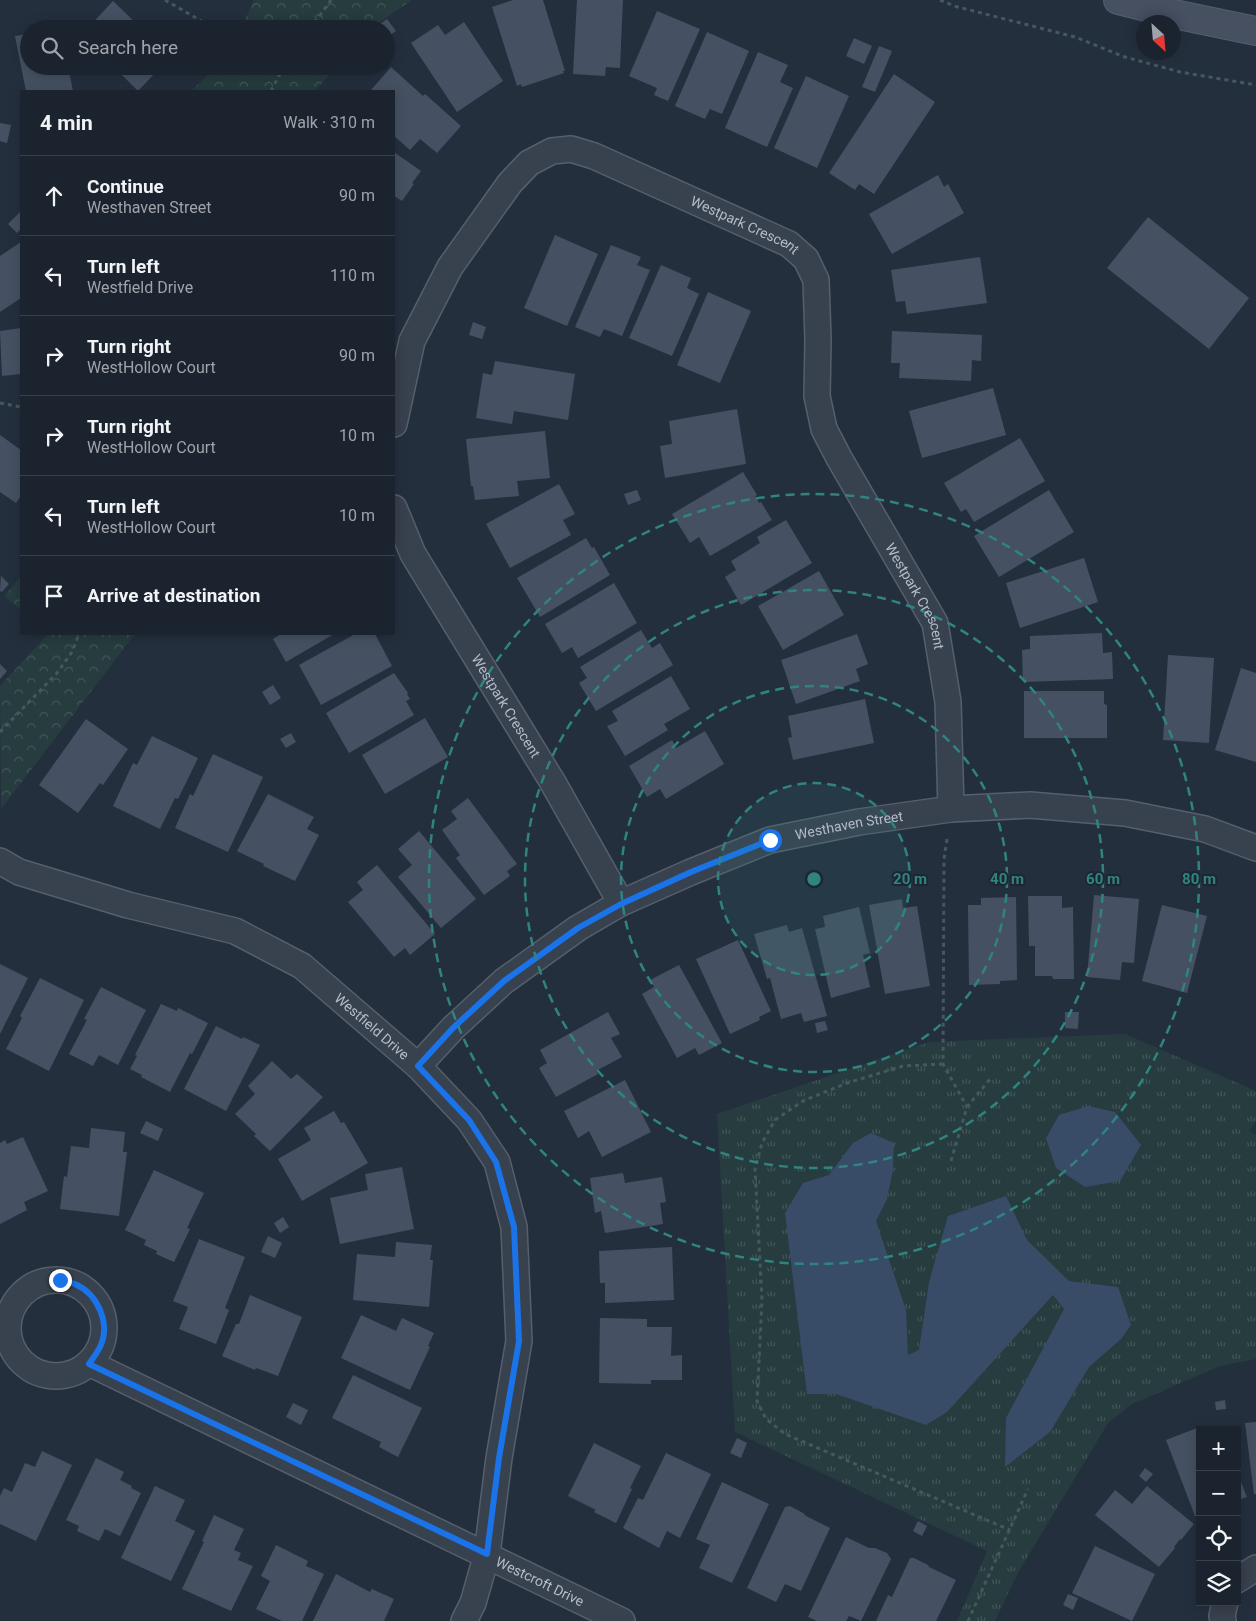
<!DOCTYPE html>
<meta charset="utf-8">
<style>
:root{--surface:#1b232e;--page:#242b36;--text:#f1f3f6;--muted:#a0a4aa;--line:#39404a}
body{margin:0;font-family:Roboto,sans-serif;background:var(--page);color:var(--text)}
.controls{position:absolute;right:15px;bottom:15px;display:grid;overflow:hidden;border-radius:0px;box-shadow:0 2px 12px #0003}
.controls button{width:45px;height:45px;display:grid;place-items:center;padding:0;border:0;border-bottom:1px solid var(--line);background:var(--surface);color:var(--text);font:25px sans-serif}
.compass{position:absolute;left:1136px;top:15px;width:45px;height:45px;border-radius:50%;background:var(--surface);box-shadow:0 2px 12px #0003;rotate:154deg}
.stop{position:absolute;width:15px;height:15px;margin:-11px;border:4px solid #1a73e8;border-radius:50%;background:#fff}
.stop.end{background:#1a73e8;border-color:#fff;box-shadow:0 1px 5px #0008}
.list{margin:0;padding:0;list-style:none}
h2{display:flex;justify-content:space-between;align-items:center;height:65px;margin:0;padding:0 20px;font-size:21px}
h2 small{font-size:16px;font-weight:400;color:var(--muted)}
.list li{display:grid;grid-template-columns:32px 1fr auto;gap:15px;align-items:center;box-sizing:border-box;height:80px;padding:0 20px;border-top:1px solid var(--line)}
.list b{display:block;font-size:19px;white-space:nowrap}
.list p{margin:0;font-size:16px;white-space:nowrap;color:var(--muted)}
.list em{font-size:16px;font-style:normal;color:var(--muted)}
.icon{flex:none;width:28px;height:28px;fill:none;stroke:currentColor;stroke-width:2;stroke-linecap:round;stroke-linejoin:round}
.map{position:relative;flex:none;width:1256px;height:1621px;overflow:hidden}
.search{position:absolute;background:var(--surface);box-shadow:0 2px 12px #0003;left:20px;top:20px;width:375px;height:55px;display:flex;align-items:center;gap:12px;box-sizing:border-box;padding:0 18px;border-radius:28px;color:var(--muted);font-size:19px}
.panel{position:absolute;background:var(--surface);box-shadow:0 2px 12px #0003;left:20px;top:90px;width:375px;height:545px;border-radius:0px}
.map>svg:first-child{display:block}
.grass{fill:url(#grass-tufts)}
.park{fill:url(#park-crowns)}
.water{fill:#394c67}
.building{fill:#455162}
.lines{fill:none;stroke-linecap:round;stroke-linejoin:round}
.minor-casing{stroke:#565f6c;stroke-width:28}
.secondary-casing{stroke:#565f6c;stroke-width:30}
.path{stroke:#44595c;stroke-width:3;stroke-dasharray:4 4;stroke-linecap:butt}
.minor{stroke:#38414e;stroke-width:25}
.secondary{stroke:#465061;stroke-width:28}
.route{stroke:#1a73e8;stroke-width:6}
.ring{fill:none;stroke:#308480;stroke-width:2.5;stroke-dasharray:9 6}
.labels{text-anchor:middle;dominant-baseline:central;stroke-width:4;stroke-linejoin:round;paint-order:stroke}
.street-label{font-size:14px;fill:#b4bcc9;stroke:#1d2633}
.centre{fill:#308480;stroke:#1d2633;stroke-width:2.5}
.ring-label{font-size:15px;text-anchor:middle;font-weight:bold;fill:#308480;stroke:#1d2633;stroke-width:4;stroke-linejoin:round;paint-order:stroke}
</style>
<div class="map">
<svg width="1256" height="1621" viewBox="0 0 1256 1621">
<defs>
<pattern id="grass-tufts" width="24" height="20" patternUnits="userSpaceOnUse" patternTransform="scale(1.25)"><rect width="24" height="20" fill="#263c3f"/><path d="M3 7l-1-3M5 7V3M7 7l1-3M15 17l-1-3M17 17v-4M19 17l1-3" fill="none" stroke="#435659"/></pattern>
<pattern id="park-crowns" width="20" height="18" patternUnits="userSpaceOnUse" patternTransform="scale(1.25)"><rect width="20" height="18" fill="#263c3f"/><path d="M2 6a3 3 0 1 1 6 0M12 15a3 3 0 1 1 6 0" fill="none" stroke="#435659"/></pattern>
</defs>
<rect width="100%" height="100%" fill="#242f3e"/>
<path class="grass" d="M1125,1034L1256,1091V1121L1249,1131L1256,1135V1359L1220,1366L1132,1404L1108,1423L1019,1571L995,1621H957L987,1551L735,1432L717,1114L929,1042Z"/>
<path class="park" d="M254,0H412L370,29H241Z
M217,66H337L315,91H191Z
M21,577V610L4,596Z
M48,634H135L1,809L0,686Z"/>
<path class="water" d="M1088,1106L1115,1112L1141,1145L1120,1181L1085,1187L1056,1168L1046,1138L1059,1115Z
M871,1133L894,1143L893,1170L887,1199L876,1221L906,1310L908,1355L919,1350L929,1282L948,1216L1006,1196L1027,1240L1069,1281L1118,1287L1131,1325L1121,1339L1089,1367L1050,1432L1005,1467L1006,1418L1064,1309L1053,1295L947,1412L926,1425L836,1394H807L785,1213L803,1183L829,1175L853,1143Z"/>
<path class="building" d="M513,0H543L565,71H563L564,73L522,87L521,84L517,86L492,7Z
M577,0H623L620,68L606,67L605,76L573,74Z
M113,1L142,29H87Z
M657,11L700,29L668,101L654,95L657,88L629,76Z
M387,19L396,31L386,38V29H378L377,26Z
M464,22L503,81L457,112L411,43L438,25L445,35Z
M707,32L749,51L722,114L710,109L705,119L675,106Z
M29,34V66H68L73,91H26L15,36Z
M854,38L872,46L864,64L846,56Z
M879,46L892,51L875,92L862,87Z
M758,52L788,65L780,82L793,88L767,147L725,128Z
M113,66H157L154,68L157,71L138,91Z
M391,67L423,96L425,94L461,126L437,153L420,139L410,150L394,136V91H370Z
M894,74L935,102L874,194L859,184L855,190L829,173Z
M806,76L849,96L817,168L774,148Z
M0,123L11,125L7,143L0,141Z
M394,152L421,171L412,183L414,184L402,201L394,196Z
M938,175L944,187L948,184L964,213L892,254L869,214Z
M21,211V229L17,233L8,224Z
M1148,217L1249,298L1209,349L1107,268Z
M555,235L598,254L567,326L524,308Z
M21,242V298L0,312V256Z
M611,245L641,257L637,265L650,270L622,336L604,329L600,337L575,327Z
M980,257L987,303L907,314L905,301L896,302L891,270Z
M661,265L691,278L687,288L699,294L672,356L629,338Z
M708,292L751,311L720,383L677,365Z
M473,322L486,327L482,339L469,335Z
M21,328V374L2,376L0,331Z
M892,331L982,335L981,361L972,360L971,381L899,378L900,363H891Z
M495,361L575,374L568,420L514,411L512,424L476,418L483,373L492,375Z
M993,388L1006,435L922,458L909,411Z
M737,409L746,464L665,478L660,446L672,444L669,421Z
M545,431L550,478L517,481L519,496L475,500L473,486H471L466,439Z
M0,435L21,450V496L16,503L0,492Z
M1020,438L1045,481L974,522L966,509L961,512L944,483Z
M743,472L757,495L755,496L759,503L761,502L772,520L710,556L699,537L690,543L672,514Z
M559,484L575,514L563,520L571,535L510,568L486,524Z
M637,490L641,500L628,505L624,494Z
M1049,490L1074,532L999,577L974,536Z
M786,520L812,563L741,605L725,577L736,570L731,561L760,543L757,537Z
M586,538L592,548L594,547L610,575L540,617L517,578Z
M1084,558L1098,602L1020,628L1006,583Z
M819,571L844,615L783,650L758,606Z
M1,576L9,584L2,592L0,591Z
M614,583L637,623L578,658L572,647L562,653L545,624Z
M641,630L652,648L660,643L673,665L596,711L579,683L587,678L580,667Z
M1102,633L1103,653L1112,652L1113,679L1023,682L1022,650L1030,649V636Z
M281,634H334L286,662L273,639Z
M355,634H375L392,666L321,705L299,665Z
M857,634L868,664L856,669L860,681L796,704L781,660Z
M1168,655L1214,658L1209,743L1163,740Z
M0,664L7,671L0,679Z
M1241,668L1256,673V762L1215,750Z
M394,673L408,693L407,694L410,699L406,701L414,715L349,753L326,713Z
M671,676L690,709L664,724L668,730L625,756L607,726L618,721L612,711Z
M273,685L281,698L270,705L262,692Z
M1024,691H1104V704L1107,705V738H1024Z
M865,699L874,743L793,760L788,738L792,737L788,716Z
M425,718L448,757L385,794L362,755Z
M86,719L128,749L103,785L100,783L78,813L39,785Z
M705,731L724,764L666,799L660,789L647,797L629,766L672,740L676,748Z
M291,733L296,742L286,748L280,739Z
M152,736L198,758L178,799L175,798L160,829L113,806L133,763L137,765Z
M213,754L263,777L228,852L175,828L190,794L193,796Z
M268,794L314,817L307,829L319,835L295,881L263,866L264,864L237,851Z
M468,798L517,864L507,871L510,876L484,895L456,858L460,855L442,830L457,819L451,811Z
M419,831L476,899L441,928L398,877L412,865L398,849Z
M377,865L435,934L410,955L405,948L394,957L348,902L363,890L357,882Z
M1094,895L1139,899L1134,963L1122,962L1120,980L1087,977Z
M1028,896H1062V908L1073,907L1074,979H1053L1052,976H1035V946H1029Z
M1016,897L1017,980L1000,981V984L969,985L968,905H981V898Z
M902,899L903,908L917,906L930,986L885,994L869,905Z
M1162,905L1207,916L1187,993L1142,981Z
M859,907L870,953L863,955L870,987L831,998L815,929L825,927L823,916Z
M787,925L789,932L802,928L827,1016L804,1022L801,1013L781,1019L770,978L767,979L754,934Z
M738,940L771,1011L759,1017L760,1020L730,1034L696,959Z
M0,964L28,978L0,1034Z
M679,965L722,1043L699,1055L695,1048L677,1058L642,994L654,987L650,980Z
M40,978L84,1000L49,1071L6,1049L22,1018L20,1016Z
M101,987L146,1010L118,1065L99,1055L93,1066L69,1054L87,1020L84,1019Z
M161,1004L177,1011L178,1008L208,1023L192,1054L190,1053L170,1092L141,1077L142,1075L130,1069L137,1056L135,1055Z
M608,1012L620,1034L611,1038L622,1057L596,1071L598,1074L556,1097L539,1068L547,1063L540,1050Z
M1065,1012H1079L1078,1029L1065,1028Z
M825,1021L828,1030L817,1033L815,1023Z
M216,1026L242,1039L243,1037L260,1045L226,1111L184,1089Z
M272,1061L291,1079L297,1074L323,1097L270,1151L254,1136L256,1134L235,1114L255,1094L248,1086Z
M625,1080L651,1132L602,1157L589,1131L578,1138L564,1111Z
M334,1111L341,1123L344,1122L368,1163L302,1201L278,1159L311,1140L304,1128Z
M146,1121L163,1129L158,1141L140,1133Z
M91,1128L125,1132L123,1152H127L119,1216L60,1209L64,1176L67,1177L71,1146L89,1148Z
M23,1137L48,1191L24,1202L27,1210L0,1224V1143L5,1140L7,1144Z
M402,1167L414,1229L340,1244L330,1198L368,1190L365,1174Z
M154,1170L204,1193L187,1228L190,1229L174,1262L156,1254L157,1251L144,1245L146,1240L125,1230Z
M623,1173L625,1183L662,1177L666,1202L660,1203L663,1224L605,1233L601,1211L595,1213L590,1178Z
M283,1217L289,1227L280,1233L274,1223Z
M268,1236L282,1243L275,1258L261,1252Z
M199,1239L245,1257L225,1308L229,1310L216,1344L179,1329L188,1307L173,1301Z
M396,1242L432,1245L430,1260H433L429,1307L353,1300L357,1254L395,1257Z
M672,1247L674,1300L605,1303V1283H600L599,1251Z
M250,1295L302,1317L278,1376L256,1368L255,1370L222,1356L236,1324H239Z
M361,1315L396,1331L402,1318L434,1333L428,1346L430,1347L410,1390L341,1358Z
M600,1318L647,1319V1327H672L671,1356L682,1355V1380H651V1384L599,1383Z
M353,1375L422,1408L398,1457L379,1447L381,1442L332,1418Z
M1225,1400L1226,1409L1216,1410L1215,1402Z
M293,1403L308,1410L301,1425L286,1417Z
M1256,1422V1494H1254L1245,1423Z
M1197,1428L1200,1436V1514L1195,1516L1166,1440Z
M737,1438L747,1443L741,1458L730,1453Z
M594,1443L641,1466L630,1488L632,1489L616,1523L594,1512L596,1510L568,1496Z
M42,1451L72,1465L36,1541L0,1524V1496L4,1488L12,1492L25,1463L35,1467Z
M666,1453L711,1474L680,1538L667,1531L659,1548L623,1528L638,1498L643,1500Z
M96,1458L124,1472L120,1480L132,1486L131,1488L141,1493L120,1536L105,1529L99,1541L77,1531L79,1526L66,1520Z
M1145,1468L1153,1474L1146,1482L1139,1476Z
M1237,1472L1247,1497L1237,1500Z
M722,1482L769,1504L732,1583L699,1568L710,1545L696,1539Z
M155,1486L185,1500L175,1521L195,1531L171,1581L121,1558Z
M1147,1486L1194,1524L1181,1540L1180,1539L1174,1547L1175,1548L1159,1567L1095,1515L1115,1490L1132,1504Z
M790,1506L803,1513L806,1516L830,1528L801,1591L785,1584L776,1602L747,1588L785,1507Z
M214,1515L244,1529L234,1550L241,1553L238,1560L253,1566L231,1611L182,1589L204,1542L202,1541Z
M918,1521L927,1526L922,1536L913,1531Z
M846,1537L869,1548H875L887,1553L891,1559L861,1621L849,1616L846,1621H817L808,1617Z
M276,1545L308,1561L306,1566L324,1574L302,1621H282L256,1609L270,1581L261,1576Z
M1095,1546L1155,1574L1132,1621L1072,1593Z
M910,1558H914L928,1565L929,1567L956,1580L936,1621H876L888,1595L892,1597Z
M336,1574L370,1592L372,1589L394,1599L384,1621H313Z
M1068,1594L1078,1598L1073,1610L1063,1605Z"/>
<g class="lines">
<g class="minor-casing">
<g id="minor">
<path id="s1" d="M394,424L412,341L450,267L510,183L529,163L552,151L571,149L594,156L789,244L806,259L816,280L818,340L817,396L824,429L839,458L935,623L948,702L951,809"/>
<path id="s2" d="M394,508L413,554L552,781L621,903"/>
<path id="s3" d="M0,861L19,872L128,905L235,931L302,966L418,1066L469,1120L497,1162L514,1227L519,1341L499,1458L487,1554L473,1603L464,1621"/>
<path id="s4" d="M418,1066L453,1028L504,981L578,928L621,903L691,872L770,840L859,822L951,809L1030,805L1125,813L1205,829L1256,848"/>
<circle cx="56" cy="1328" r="48"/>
<path id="s5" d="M89,1363L622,1621"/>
<path d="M1237,1580L1256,1568"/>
<path d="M1223,1621L1222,1616L1225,1602"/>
</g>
</g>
<g class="secondary-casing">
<path id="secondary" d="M1118,0L1174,14L1256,31"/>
</g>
<path class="path" d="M165,0L215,29
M940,0L954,6L1075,37L1125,57L1180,72L1256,85
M310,29L331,0
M271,91L284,66
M0,403L21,407
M0,732L57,673L72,652L79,634
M947,839L944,859L943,1064L967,1107
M943,1064L903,1066L847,1083L803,1101L775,1120L762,1143L755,1169L762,1300L757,1401L766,1419L785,1434L1010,1530
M951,1161L967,1107L990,1079
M968,1621L1028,1489"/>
<use href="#minor" class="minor"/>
<use href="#secondary" class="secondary"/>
</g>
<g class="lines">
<path class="route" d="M60,1280C64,1281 70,1282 75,1284C98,1294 111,1324 100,1347C97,1353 93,1358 89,1364L487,1554L499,1458L519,1341L514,1227L496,1162L469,1120L418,1066L453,1028L504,981L578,928L621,904L691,872L770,840"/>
</g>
<circle cx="814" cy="879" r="96" fill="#308480" fill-opacity=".12"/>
<g class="ring">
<circle cx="814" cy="879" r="96"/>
<circle cx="814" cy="879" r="193"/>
<circle cx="814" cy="879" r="289"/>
<circle cx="814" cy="879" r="385"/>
</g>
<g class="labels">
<g class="street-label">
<text stroke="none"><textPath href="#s1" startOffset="534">Westpark Crescent</textPath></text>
<text stroke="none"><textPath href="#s1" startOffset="969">Westpark Crescent</textPath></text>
<text stroke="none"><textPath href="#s2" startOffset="228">Westpark Crescent</textPath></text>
<text stroke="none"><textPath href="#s4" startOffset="504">Westhaven Street</textPath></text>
<text stroke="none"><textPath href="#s3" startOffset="414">Westfield Drive</textPath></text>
<text stroke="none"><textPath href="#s5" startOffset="501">Westcroft Drive</textPath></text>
</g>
</g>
<circle cx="814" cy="879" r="8" class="centre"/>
<g class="ring-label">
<text x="910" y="884">20 m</text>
<text x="1007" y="884">40 m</text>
<text x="1103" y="884">60 m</text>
<text x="1199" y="884">80 m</text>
</g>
</svg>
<div class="controls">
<button>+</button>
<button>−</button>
<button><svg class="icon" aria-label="locate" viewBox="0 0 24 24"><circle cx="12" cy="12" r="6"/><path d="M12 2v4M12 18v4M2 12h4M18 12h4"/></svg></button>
<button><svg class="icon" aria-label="layers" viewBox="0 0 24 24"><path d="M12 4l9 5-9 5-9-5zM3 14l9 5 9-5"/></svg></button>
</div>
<svg class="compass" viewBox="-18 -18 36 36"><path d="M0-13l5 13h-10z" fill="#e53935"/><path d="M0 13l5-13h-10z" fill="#a0a4aa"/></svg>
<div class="stop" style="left:770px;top:840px"></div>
<div class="stop end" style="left:60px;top:1280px"></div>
<div class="search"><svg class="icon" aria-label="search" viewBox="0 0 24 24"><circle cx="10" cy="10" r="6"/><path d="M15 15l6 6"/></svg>Search here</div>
<section class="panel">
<h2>4 min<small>Walk · 310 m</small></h2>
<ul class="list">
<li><svg class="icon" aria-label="ahead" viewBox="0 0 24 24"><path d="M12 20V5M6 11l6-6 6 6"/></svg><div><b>Continue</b><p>Westhaven Street</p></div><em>90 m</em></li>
<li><svg class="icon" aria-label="left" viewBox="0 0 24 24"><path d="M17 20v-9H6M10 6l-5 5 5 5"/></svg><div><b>Turn left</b><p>Westfield Drive</p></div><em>110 m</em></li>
<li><svg class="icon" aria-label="right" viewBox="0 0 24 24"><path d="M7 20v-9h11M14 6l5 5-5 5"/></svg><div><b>Turn right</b><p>WestHollow Court</p></div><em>90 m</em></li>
<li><svg class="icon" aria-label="right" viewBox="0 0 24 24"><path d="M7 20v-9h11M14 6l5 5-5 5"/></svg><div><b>Turn right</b><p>WestHollow Court</p></div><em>10 m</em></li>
<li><svg class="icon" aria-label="left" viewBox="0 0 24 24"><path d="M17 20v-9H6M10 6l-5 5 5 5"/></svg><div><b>Turn left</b><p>WestHollow Court</p></div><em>10 m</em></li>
<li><svg class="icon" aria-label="arrive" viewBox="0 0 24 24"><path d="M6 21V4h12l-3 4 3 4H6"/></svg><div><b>Arrive at destination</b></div></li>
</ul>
</section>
</div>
